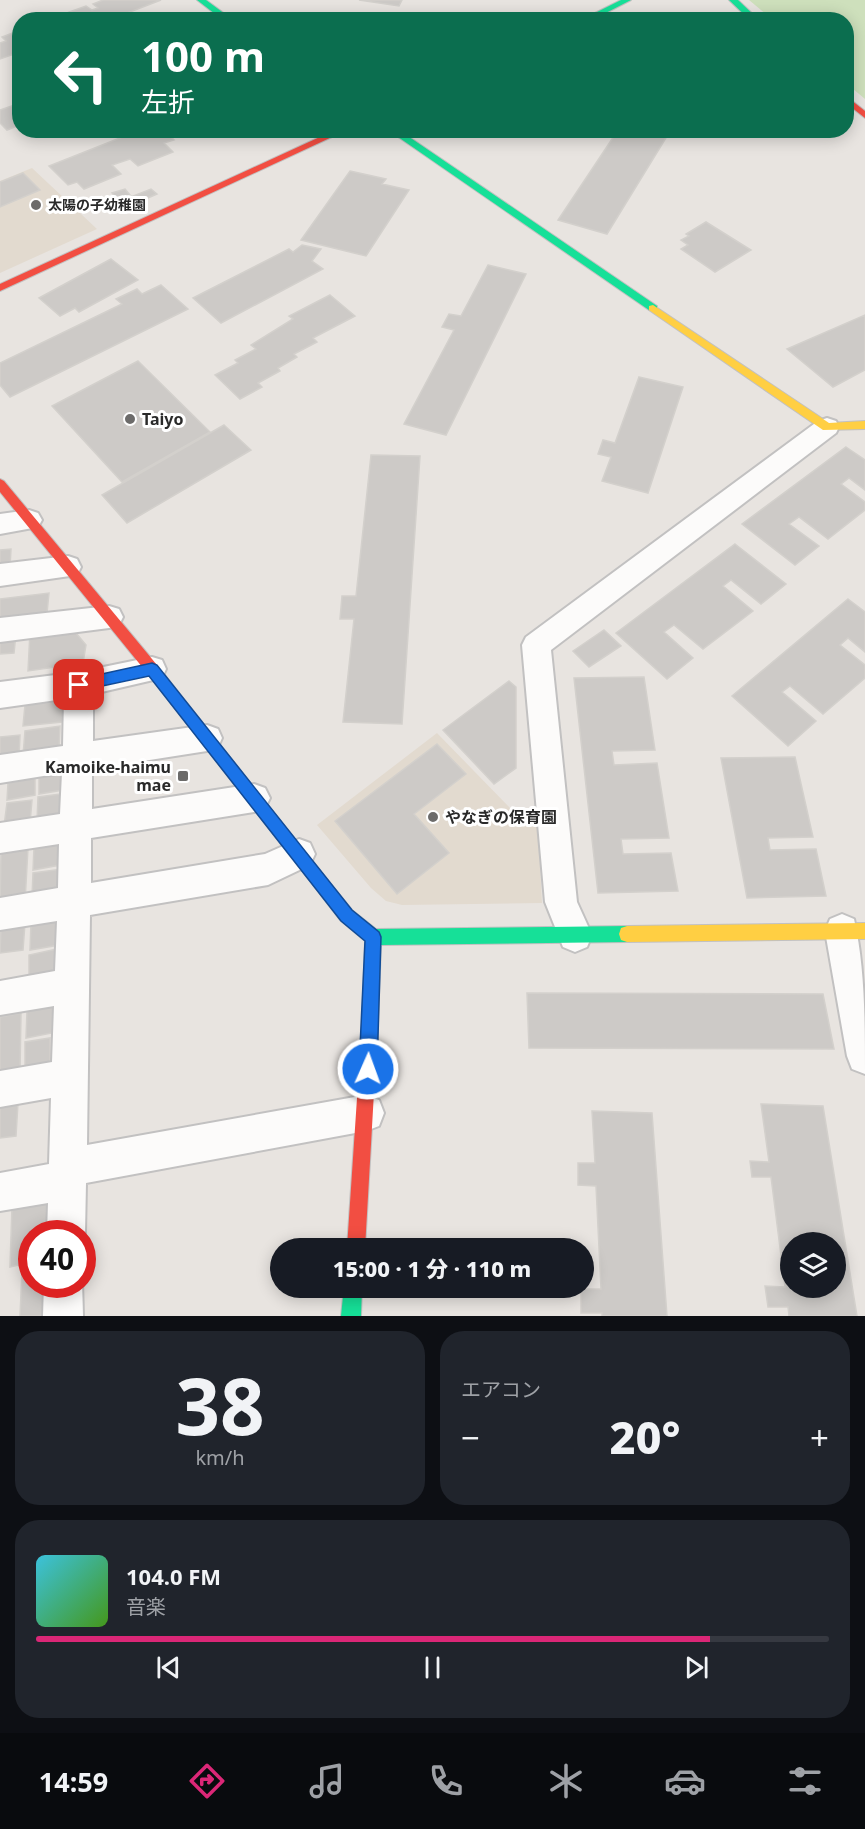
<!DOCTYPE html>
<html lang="ja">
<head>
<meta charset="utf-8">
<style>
  body { margin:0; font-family:"Noto Sans","Noto Sans JP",sans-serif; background:#20242c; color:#f1f3f6; height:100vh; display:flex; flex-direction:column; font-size:22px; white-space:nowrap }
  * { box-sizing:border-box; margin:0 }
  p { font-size:20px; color:#9ea1a6 }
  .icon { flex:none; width:33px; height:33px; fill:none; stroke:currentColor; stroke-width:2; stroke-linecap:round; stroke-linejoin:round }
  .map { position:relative; height:1316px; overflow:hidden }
  .drawer { display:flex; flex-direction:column; gap:15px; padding:15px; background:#0d0f14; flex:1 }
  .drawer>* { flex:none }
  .top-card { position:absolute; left:12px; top:12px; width:842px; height:126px; border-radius:24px; box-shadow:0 3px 15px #0003; background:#0b6e4f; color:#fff; overflow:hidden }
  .fabs { position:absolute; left:780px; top:1232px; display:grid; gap:12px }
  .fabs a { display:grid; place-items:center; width:66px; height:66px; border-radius:50%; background:#171b24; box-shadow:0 3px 15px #0003; font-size:30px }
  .speed { position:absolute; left:18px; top:1220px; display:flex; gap:12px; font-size:30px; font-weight:700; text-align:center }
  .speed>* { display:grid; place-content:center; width:78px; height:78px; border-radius:50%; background:#171b24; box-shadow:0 3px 15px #0003; line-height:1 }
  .speed .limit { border:9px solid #d22; background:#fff; color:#111 }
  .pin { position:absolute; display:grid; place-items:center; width:51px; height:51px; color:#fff; margin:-26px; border-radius:12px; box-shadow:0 3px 9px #0006 }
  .me { position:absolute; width:66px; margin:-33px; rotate:2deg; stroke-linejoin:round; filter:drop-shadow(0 0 4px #0008) }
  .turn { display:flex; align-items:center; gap:21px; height:126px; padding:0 30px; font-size:27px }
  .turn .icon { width:78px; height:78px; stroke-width:2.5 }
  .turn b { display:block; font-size:42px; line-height:51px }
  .big { font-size:45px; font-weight:800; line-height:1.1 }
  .drawer .tile { flex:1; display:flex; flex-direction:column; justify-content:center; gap:9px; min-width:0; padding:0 21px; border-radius:24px; background:#20242c }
  .drawer .dial { align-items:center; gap:0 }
  .dial b { font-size:78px; line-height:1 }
  .song { display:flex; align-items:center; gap:18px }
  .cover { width:72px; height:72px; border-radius:9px; background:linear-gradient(135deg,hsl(190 70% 55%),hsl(100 70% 35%)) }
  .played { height:6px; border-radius:3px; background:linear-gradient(90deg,#db2777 85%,#363941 85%) }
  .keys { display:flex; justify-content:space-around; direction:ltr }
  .heat { display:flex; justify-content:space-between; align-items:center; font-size:33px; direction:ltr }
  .drawer .tiles { flex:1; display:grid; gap:15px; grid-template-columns:1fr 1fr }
  .tile:last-child { grid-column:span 2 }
  .trip { position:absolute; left:270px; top:1238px; width:324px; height:60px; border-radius:30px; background:#171b24; box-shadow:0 3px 15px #0003; font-weight:800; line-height:60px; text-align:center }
  .tabs { display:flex; height:96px; justify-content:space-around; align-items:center; background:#090b0e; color:#9ea1a6 }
  .tabs .icon { width:42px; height:42px }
  .tabs .active { color:#db2777 }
  .tabs b { font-size:27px; color:#f1f3f6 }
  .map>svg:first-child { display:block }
  .education { fill:#e2dacf }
  .green { fill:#cee0bc }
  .building { fill:#cdcac7; stroke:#d3d0cc; stroke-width:1.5; fill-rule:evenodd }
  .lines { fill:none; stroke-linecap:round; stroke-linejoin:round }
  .street-casing { stroke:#c2c1c1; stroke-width:4 }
  .fast-casing { stroke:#c2c1c1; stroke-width:2 }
  .slow-casing { stroke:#c2c1c1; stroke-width:2 }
  .jam-casing { stroke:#c2c1c1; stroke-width:2 }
  .street { fill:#fcfbfa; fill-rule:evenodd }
  .fast { fill:#16e098; fill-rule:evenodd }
  .slow { fill:#ffcf43; fill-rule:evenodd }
  .jam { fill:#f24e42; fill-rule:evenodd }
  .route { fill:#1a73e8; stroke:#114b97; stroke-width:1.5 }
  .poi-dot { fill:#6c6b6a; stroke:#fff; stroke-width:2 }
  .labels { text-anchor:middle; stroke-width:6; stroke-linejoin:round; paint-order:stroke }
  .far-poi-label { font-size:14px; font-weight:bold; fill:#2a2a2a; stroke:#fff; text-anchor:start }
  .poi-label { font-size:16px; font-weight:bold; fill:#2a2a2a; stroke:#fff; text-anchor:start }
</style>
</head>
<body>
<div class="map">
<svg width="865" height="1316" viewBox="0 0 865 1316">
  <rect width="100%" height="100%" fill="#e8e4e0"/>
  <path class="education" d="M32,168l65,61 -97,44v-92z
    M437,733l74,76h26l5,94 -140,2 -16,-4 -15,-13 -54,-63z"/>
  <path class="green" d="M749,0h116v99l-19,-16v-63l-74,-1z"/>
  <path class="building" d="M103,0h58l-52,20h-31l-9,-8 17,-6 6,4 6,-2 -5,-4z
    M359,0h43l-3,6z
    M358,13l42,4 -1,3h-44z
    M20,30v22l-20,7v-16l6,-2 -4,-4z
    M20,103v25l-3,-2 -10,4 -7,-7v-13z
    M140,130h24l10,10 -10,3 9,9 -35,14 -8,-7 -18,6 9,9 -37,15 -7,-7 -9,3 -19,-19z
    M618,130h41l10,3 -62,101 -49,-14z
    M350,171l36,8 -4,5 27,6 -43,66 -65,-16z
    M23,173l17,17 -40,17v-25z
    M125,189l6,7 -13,4 -6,-7z
    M151,189l6,5 -23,10 -6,-6z
    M706,222l45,28 -36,22 -34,-23 7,-4 -7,-5 8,-4 -3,-2z
    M302,245l19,4 -9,12 11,8 -102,54 -28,-25 96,-49 4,3z
    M111,259l27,21 -59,32 -4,-4 -15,8 -21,-18z
    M488,265l38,9 -80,161 -42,-11 50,-94 -12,-3 7,-13 12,2z
    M161,285l27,24 -178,88 -10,-12v-22l122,-59 -6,-5 21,-10 5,5z
    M330,295l25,21 -42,22 4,4 -23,12 3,3 -19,11 2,3 -22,12 4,4 -22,12 -25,-24 23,-12 -3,-3 21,-11 -5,-4 42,-26 -4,-3z
    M865,315v55l-32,17 -46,-38z
    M138,361l72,71 -88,50 -70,-76z
    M639,377l44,10 -35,106 -46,-12 9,-24 -13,-3 5,-14 12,3z
    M224,425l27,25 -124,73 -25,-28z
    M846,447l19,13v30l-16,-12 -8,6 24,18v8l-37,29 -29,-22 -10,7 30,22 -24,19 -53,-41z
    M371,455l49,1 -18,268 -59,-2 11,-103h-14l2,-23h14z
    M735,544l51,40 -25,20 -30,-24 -8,6 30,25 -50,38 -29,-24 -10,7 29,26 -26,21 -51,-46z
    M11,549l-1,18 -10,2v-19z
    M49,593l-2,20 -47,6v-20z
    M848,599l17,13v40l-17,-14 -8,7 25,20v13l-42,36 -33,-28 -8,6 34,29 -28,25 -56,-50z
    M71,627l15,18 -3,18 -55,8 2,-39z
    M604,630l17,16 -32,21 -16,-16z
    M16,634l-2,19 -14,1v-18z
    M644,677l11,73 -43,1 2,14 43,-2 12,75 -48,1 2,15 48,-1 7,38 -80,2 -24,-215z
    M509,681l7,6v81l-22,16 -51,-54z
    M64,701l-2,21 -39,4 2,-21z
    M60,726l-1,25 -36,5 2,-25z
    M20,735l-1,22 -19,2v-22z
    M437,744l29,30 -52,40 35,39 -52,41 -62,-73z
    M795,757l18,80 -45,1 2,12 46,-1 10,47 -79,2 -26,-140z
    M64,774l-1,16 -24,4v-17z
    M35,778v17l-28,5 1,-17z
    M60,794l-1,23 -22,4 1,-24z
    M32,800l-2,23 -26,3 3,-23z
    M61,843l-1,22 -27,5 1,-23z
    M28,848l-3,54 -25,4 1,-53z
    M62,869l-1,24 -29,4 1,-24z
    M59,918v27l-29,5 1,-27z
    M25,923l-2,27 -23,3 1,-26z
    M57,949v26l-28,7v-27z
    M527,993l296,1 11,55 -305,-1z
    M53,1006l-1,27 -26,5 1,-27z
    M21,1013l-1,59 -20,4v-59z
    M50,1038v29l-25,5v-30z
    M18,1103l-2,33 -16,2v-32z
    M761,1104l62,2 34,210h-68l-1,-9h-20l-3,-21 20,1 -14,-110h-19l-2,-16 19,1zM790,1242h46v45h-46z
    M592,1111l60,2 15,203h-65v-3h-21v-24h20l-5,-103 -18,-1v-22h17z
    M48,1198l-1,35h-15v29l-22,5 2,-61z
    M32,1269v15h14l-1,32h-25l2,-45z"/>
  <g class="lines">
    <defs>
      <path id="street" d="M827,418l9,3 3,6 -3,6 -285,217 26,252 15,33 -5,12 -12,5 -12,-5 -18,-45 -23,-257 4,-8 292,-216z
        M29,510l9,3 4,7 -4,7 -38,7v-20z
        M68,556l9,3 4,8 -4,8 -77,11v-22z
        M109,606l10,3 4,8 -4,8 -10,3 -109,14v-24z
        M152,657l10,3 4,9 -4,9 -69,16v47l114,-16 11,4 4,9 -4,9 -11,4 -115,18v40l162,-25 11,4 5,10 -5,10 -11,4 -163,26v45l174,-29 34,-15 11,4 5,11 -5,11 -42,20 -178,30 -3,230 279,-50 13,5 5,13 -5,13 -13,5 -280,52 -1,50 -3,7v-7h-35l1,-30 -48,8v-38l49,-9 2,-66 -51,9v-36l52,-9 2,-56 -54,9v-34l55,-10 2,-50 -57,9v-32l58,-10 1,-44 -59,9v-30l60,-9 2,-41 -62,10v-28l63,-9 1,-47 -64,9v-26l79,-10z
        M842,914l12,5c11,47 11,105 11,155l-13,-5 -5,-13 -22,-125 5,-12z
        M82,1281l1,35h-40l1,-32h38z"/>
      <path id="fast" d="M197,0h9l27,20h-10z
        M621,0h10l-39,20h-11z
        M729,0h9l21,20h-9z
        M388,130h11l258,176v4h-8z
        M315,869l5,2 32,39 24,19 251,-3 6,2 2,6 -2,6 -6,2 -246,3 -3,78 -2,6 -6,2 -6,-2 -2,-6 3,-82 -25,-21 -30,-39 -3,-5 3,-5z
        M344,1287h18l-1,29h-20z"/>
      <path id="slow" d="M653,305l176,118 36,-2v8l-42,1 -174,-120v-4z
        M865,923v16l-238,3 -6,-2 -2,-6 2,-6 6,-2z"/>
      <path id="jam" d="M846,96l19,15v7l-19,-15z
        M335,130h12l-347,161v-7z
        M0,479l4,2 153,184 163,206 3,5 -3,5 -5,2 -5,-2 -163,-208 -147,-181z
        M370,1015l6,2 2,6 -13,225h-18l15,-225 2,-6z"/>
    </defs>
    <use href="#street" class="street-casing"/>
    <use href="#fast" class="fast-casing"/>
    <use href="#slow" class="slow-casing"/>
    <use href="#jam" class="jam-casing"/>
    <use href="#street" class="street"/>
    <use href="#fast" class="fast"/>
    <use href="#slow" class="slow"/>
    <use href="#jam" class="jam"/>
  </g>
  <path class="route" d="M152,663l5,2 195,245 27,22 2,5 -4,132 -3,6 -6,3 -6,-3 -3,-6 6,-128 -24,-20 -192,-245 -70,15 -5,-2 -2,-4 2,-4 5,-2z"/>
  <g class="poi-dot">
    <circle cx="36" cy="205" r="6"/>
    <circle cx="130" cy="419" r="6"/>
    <rect x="177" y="770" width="12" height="12" rx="3"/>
    <circle cx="433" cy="817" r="6"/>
  </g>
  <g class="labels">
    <g class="far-poi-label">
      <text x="48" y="210">太陽の子幼稚園</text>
    </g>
    <g class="poi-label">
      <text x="142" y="425">Taiyo</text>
      <text x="171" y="773" text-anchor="end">Kamoike-haimu<tspan x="171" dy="18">mae</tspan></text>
      <text x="445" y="823">やなぎの保育園</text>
    </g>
  </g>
</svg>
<div class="fabs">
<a><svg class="icon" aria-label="layers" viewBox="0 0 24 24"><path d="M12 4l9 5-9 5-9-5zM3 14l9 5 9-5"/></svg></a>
</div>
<div class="speed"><div class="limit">40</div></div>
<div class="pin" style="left:79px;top:685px;background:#d93025"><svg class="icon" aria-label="arrive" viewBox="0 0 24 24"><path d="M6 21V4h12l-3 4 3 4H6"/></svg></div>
<svg class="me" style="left:368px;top:1069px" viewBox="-20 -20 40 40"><circle r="17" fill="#1a73e8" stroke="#fff" stroke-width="3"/><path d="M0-11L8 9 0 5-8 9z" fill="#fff"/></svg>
<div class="trip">15:00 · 1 分 · 110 m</div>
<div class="top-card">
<div class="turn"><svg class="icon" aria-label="left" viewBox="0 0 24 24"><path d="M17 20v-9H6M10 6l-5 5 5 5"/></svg><div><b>100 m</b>左折</div></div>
</div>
</div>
<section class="drawer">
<div class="tiles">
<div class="tile dial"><b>38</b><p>km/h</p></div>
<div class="tile"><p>エアコン</p>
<div class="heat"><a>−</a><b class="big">20°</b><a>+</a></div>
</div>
<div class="tile">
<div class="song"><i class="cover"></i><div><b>104.0 FM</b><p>音楽</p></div></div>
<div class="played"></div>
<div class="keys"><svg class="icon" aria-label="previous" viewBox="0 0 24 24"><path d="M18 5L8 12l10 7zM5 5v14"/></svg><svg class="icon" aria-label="pause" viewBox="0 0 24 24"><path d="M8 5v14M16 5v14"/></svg><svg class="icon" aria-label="next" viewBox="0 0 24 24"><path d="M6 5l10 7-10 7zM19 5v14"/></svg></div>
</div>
</div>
</section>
<nav class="tabs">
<b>14:59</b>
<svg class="icon active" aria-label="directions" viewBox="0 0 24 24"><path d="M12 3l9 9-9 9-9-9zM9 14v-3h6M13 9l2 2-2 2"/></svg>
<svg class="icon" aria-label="music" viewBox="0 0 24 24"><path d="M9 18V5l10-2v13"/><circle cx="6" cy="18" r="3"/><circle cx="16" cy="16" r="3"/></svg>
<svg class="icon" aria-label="phone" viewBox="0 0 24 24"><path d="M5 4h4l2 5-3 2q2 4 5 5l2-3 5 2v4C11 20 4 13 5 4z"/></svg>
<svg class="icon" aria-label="climate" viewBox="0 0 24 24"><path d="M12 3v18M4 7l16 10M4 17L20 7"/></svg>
<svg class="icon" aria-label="car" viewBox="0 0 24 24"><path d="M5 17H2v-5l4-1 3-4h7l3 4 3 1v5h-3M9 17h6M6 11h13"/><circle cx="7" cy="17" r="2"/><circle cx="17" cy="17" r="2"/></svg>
<svg class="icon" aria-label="filters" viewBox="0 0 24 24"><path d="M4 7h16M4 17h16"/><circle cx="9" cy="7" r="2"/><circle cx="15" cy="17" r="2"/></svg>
</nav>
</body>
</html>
